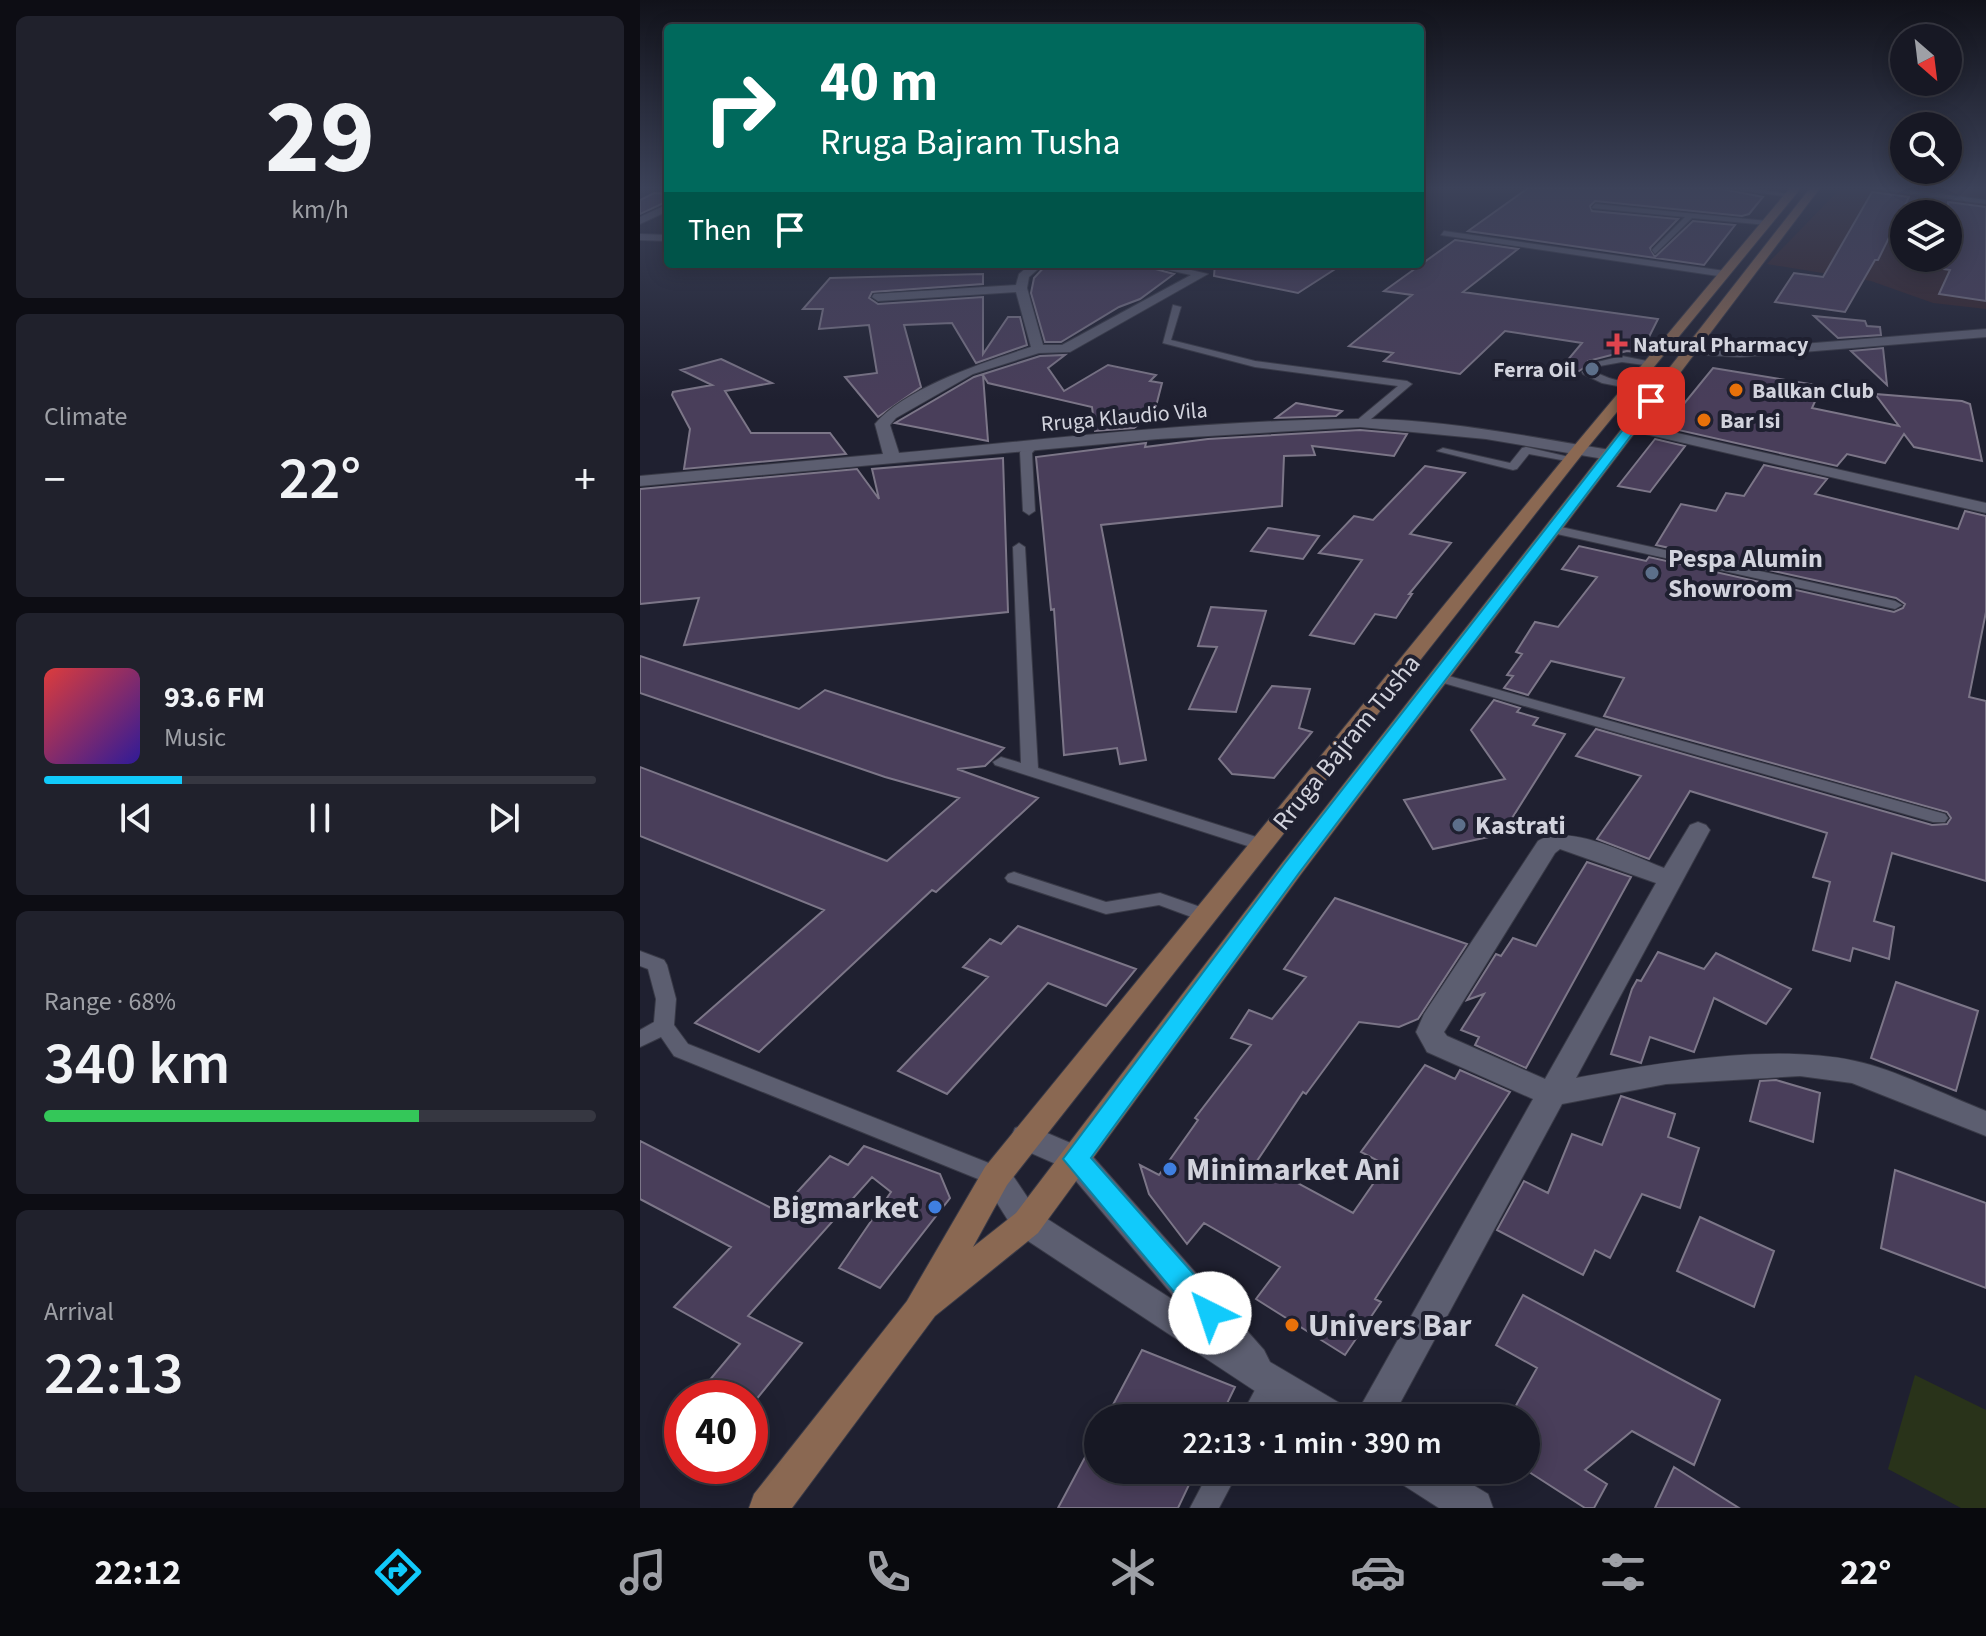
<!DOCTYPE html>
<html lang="en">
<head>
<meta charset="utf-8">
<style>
  body { margin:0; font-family:"Source Sans 3",sans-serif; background:#20212c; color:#f1f3f6; height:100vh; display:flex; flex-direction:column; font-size:30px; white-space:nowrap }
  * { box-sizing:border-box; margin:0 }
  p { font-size:26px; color:#9ea0a6 }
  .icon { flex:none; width:44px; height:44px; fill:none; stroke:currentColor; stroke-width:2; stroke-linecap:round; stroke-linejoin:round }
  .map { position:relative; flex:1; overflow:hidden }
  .sheet { display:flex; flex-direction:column; gap:16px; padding:16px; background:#0d0d14; width:640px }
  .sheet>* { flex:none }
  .banner { position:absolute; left:24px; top:24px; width:760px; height:244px; border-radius:8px; box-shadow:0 4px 20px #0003,0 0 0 2px #363741; background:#00695c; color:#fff; overflow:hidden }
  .needle { width:52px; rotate:152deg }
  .buttons { position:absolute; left:1250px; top:24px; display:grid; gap:16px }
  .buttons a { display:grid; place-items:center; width:72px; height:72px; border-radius:50%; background:#171824; box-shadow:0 4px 20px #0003,0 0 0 2px #363741; font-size:40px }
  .speed { position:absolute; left:24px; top:1380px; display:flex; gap:16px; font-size:40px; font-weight:700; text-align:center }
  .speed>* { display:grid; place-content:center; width:104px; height:104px; border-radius:50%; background:#171824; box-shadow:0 4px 20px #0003,0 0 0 2px #363741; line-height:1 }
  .speed .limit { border:12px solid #d22; background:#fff; color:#111 }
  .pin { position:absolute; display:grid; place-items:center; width:68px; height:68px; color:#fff; margin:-34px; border-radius:16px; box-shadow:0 4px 12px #0006 }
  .me { position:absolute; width:88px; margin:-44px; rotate:319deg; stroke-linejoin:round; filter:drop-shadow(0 0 6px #0008) }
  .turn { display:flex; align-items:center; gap:28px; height:168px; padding:0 24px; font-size:36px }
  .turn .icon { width:104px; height:104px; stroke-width:2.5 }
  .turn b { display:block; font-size:56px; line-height:68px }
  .then { display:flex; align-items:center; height:76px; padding:0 24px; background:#0003; gap:16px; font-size:30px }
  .big { font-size:60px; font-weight:600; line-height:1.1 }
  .sheet .tile { flex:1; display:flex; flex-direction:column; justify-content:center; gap:12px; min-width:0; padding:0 28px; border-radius:12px; background:#20212c }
  .sheet .dial { align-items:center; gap:0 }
  .dial b { font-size:104px; line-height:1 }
  .song { display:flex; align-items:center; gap:24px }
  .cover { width:96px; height:96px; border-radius:12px; background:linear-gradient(135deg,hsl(0 70% 55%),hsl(250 70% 35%)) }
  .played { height:8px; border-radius:4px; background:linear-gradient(90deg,#11cafb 25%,#363741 25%) }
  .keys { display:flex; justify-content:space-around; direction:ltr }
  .heat { display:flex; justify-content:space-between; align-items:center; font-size:44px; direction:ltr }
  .charge { height:12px; border-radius:6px; background:linear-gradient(90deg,#34c759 68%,#363741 0) }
  .trip { position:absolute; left:444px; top:1404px; width:456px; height:80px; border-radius:40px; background:#171824; box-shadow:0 4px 20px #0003,0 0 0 2px #363741; font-weight:600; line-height:80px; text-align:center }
  .tabs { display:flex; height:128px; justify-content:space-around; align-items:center; background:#090a0e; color:#9ea0a6 }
  .tabs .icon { width:56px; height:56px }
  .tabs .selected { color:#11cafb }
  .tabs b { font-size:36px; color:#f1f3f6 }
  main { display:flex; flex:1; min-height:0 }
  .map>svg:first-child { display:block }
  .industrial { fill:#35232a; fill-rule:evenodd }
  .green { fill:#29331a }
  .building { fill:#493e5a; stroke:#7c7688; stroke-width:2 }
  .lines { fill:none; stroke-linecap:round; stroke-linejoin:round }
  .service-casing { stroke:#393a47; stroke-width:2 }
  .minor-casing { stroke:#393a47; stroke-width:2 }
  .tertiary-casing { stroke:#393a47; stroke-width:2 }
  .secondary-casing { stroke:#393a47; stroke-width:2 }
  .service { fill:#5c5e70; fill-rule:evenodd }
  .minor { fill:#5c5e70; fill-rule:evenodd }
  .tertiary { fill:#5c5e70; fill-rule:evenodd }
  .secondary { fill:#8a6852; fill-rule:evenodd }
  .route { fill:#11cafb; stroke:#0b83a3; stroke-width:2 }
  .health-dot { fill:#e0444e; stroke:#1f2030; stroke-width:3 }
  .service-dot { fill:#5c6f8a; stroke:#1f2030; stroke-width:3 }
  .food-dot { fill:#e8710a; stroke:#1f2030; stroke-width:3 }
  .shop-dot { fill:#3f7fe0; stroke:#1f2030; stroke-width:3 }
  .labels { text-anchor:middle; stroke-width:8; stroke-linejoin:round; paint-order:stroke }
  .far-poi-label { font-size:22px; font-weight:bold; fill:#d2d3dd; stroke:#1f2030; text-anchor:start }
  .far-street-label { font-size:22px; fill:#d2d3dd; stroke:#1f2030 }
  .poi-label { font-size:26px; font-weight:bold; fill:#d2d3dd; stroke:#1f2030; text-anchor:start }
  .street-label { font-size:26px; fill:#d2d3dd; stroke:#1f2030 }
  .near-poi-label { font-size:32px; font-weight:bold; fill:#d2d3dd; stroke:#1f2030; text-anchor:start }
</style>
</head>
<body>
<main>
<section class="sheet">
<div class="tile dial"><b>29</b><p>km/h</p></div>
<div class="tile"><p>Climate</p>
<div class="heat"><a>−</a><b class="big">22°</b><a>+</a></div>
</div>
<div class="tile">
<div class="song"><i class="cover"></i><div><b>93.6 FM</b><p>Music</p></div></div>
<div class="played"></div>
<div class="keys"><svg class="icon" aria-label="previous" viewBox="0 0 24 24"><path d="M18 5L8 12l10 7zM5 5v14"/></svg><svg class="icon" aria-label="pause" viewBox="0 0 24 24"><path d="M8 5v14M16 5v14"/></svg><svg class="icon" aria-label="next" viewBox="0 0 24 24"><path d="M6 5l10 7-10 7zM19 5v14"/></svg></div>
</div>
<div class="tile"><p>Range · 68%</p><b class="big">340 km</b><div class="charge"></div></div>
<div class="tile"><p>Arrival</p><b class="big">22:13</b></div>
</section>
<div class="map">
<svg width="1346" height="1508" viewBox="0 0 1346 1508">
  <rect width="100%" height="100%" fill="#1f2030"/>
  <path class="industrial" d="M1200,189h146v120l-53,-6 -62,-22 -104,-17zM1264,214h44v44h-44z"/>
  <path class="green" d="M1275,1375l71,35v98h-25l-73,-39z"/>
  <path class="building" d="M888,188h189l46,9 -14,17 -7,2 -147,-15 -5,5 2,5 86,8 -28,29 5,9 38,-36 42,4 -31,40 -236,-34z
    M1232,192l37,5 -31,63h-3l-30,52 -70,-10 19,-29 29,4z
    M14,193l14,1v7l-28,13v-14z
    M1308,202l38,5v94l-47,-7 11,-24 -14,-2 4,-10h8z
    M815,240l63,9 -55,43 195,27 -9,18 -15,15 -7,-1 -39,10 -1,5 -8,5 -18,-3 21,-25 -77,-12 -45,43 -76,-13 9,-8 -44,-7 63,-51 -28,-4z
    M407,264h90l37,10 -34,25 -21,8 -58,35h-16l-14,-49 3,-15z
    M575,264h128l-45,29 -84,-17z
    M343,274v10l-111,8 -3,6 9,6 105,-7v57l25,-37h12l7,28 -51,18 -24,-40 -48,2 17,62 -43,30 -33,-40 32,-4 -8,-48 -50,4 4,-20h-20l27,-31z
    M1174,316l51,5 2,5 13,1 1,8 -43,3z
    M1243,348l4,37 -36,-34z
    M425,355l-17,13 16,23 44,-26 48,10 -6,6 12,2 -8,31 -20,14 -39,3 -3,-24 -104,-24 -5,-8 5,66 -93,-18 79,-46 66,-21z
    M81,359l51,24 -47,8 26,42h79l16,21 -162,15 6,-40 -18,-34 1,-3 39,-7 -31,-15z
    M1073,368l109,18 -10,22 87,18 -24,-32 87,7 8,3 12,57 -68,-14 -10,-13 -19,29 -38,-9 -10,12 -172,-39z
    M656,403l46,8 -6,5 -60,2z
    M720,430l47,4 -13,22 -82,-10 3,9 -31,1 -2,50 -181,19 45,235 -26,4 -3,-16 -53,7 -10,-146 -3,1 -15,-153 110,-14 -1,4 63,-8z
    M1015,439l30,7 -35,46 -32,-6z
    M363,458l5,154 -324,33 15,-47 -59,6v-115l217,-20 22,30 -7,-30z
    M1124,465l63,14 -12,15 143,35 7,-18 21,5v96l-17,85 17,4v180l-94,-28 -18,68 20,6 -5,32 -36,-11 -3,13 -37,-11 17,-68 -17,-5 14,-44 -137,-42 -41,68 -52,-20 44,-63 -65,-20 20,-27 336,96 15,-1 4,-6 -4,-6 -343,-96 20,-38 -73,-17 -23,34 -24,-7 9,-12 -6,-1 15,-21 -6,-2 19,-30 23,5 39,-50 -35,-8 17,-23 67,15 3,-4 245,55 9,-4 2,-4 -9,-6 -240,-53 25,-41 35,7 10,-18 18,3z
    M785,466l40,7 -55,61 41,9 -42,51h3l-16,24 -21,-4 -21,30 -44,-9 52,-75 -43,-7 35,-37 19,4z
    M628,528l51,8 -16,23 -52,-8z
    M571,607l55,4 -30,101 -47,-3 28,-62 -19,-1z
    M0,656l159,53 26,-19 179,58 -19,18 -28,3 81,29 -102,94 -4,-2 -173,162 -64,-29 129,-113 -184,-74v-69l247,94 72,-63 -74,-21 -245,-84z
    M632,686l38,3 -11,39 13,4 -38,46 -42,-4 -13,-15z
    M854,700l26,8 -3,4 21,6 -5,7 32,9 -63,100 -69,15 -29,-49 101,-21 -34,-49z
    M947,862l44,15 -105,191 -51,-23 4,-8 -18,-7 23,-36 -17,6 29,-46 5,2 12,-18 23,8z
    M695,898l132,46 -49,75 -19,8 -40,-5 -53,72 -3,-2 -46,69 96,52 33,-48 -25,-13 64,-87 30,14 5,-9 50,22 -135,207 6,3 -36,53 -89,-56 24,-32 -76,-44 -17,21 -38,-50 -9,-29 19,10 39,-55 -3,-2 56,-73 -20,-7 18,-28 23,9 34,-42 -22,-8z
    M378,926l118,43 -30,37 -58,-23 -101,111 -49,-23 90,-94 -25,-10 27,-28 11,5z
    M1018,952l46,17 12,-16 75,36 -25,35 -52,-26 -20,54 -44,-15 -9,26 -30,-9 21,-65 5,-9 4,1z
    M1256,982l82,29 -22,80 -85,-33z
    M1136,1080l44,13 -7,49 -63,-21 10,-40z
    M981,1096l54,18 -7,23 31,11 -19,60 -38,-14 -32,64 -15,-8 -12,25 -86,-45 27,-49 24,12 24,-59 30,11z
    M0,1141l139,71 51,-56 18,9 16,-19 76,28 10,24 -70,90 -41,-20 52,-76 -19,-15 -124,139 54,27 -51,63 -1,-8h-13l-29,-16 32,-38 -66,-37 57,-60 -91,-48z
    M1255,1170l91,33v85l-105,-40z
    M1060,1217l74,34 -20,56 -77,-36z
    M883,1295l197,105 -26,65 -62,-34 -47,39 22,14 -13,24h-9l-59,-38v-52h-17l28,-50 -41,-23z
    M502,1350l93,37 -15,31h-114z
    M458,1433v37h98l-18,38h-120z
    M1034,1467l65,41h-84z"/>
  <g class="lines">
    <defs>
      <path id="service" d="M1080,188h29l46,7 -4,2z
        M1228,188h25l93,12v4z
        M955,204l172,17 4,2 -4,2 -75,-7 -37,36 -3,-4 33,-33 -93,-9z
        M804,231l281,40 4,3 -4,3 -284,-42z
        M533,305l8,2 -10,33 84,21 152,20 5,3 -48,41h-8v-4l42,-35 -143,-19 -92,-24z
        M982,356l35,7 -5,3 -30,-4 -28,5 -5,-3z
        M947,369l22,9 29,8 -5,3 -31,-6 -19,-9 -1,-2z
        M393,442l6,3 -7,8 3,58 -6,4 -6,-4 -3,-59z
        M886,447l52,12 -6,3 -43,-8 -12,15 -4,1 -76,-19 6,-3 67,15 12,-15z
        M912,525l343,76 7,4 -7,4 -347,-77 -2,-3z
        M379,543l6,4 13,221 231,73 3,4 -3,4h-12l-262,-84 -2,-3 8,-5 20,6 -8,-216z
        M798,673l507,141 3,4 -3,4h-12l-500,-142 -2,-3z
        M374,872l92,30 54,-9 52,18 2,5 -2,5 -7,1 -46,-17 -53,9 -98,-32 -3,-4 3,-4z
        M0,951l24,9 3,5 9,34 -2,26 14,19 316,125 3,7 -3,7 -8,3 -8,-3 -314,-127 -13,-19 -21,10v-17l14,-8 2,-23 -8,-30 -8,-3z
        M632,1371l9,4 4,9 -18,34h-27l23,-43z
        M570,1470h29l-20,38h-29z"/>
      <path id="minor" d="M28,204v7l-28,13v-7z
        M0,234l28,1v6l-28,-1z
        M391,264h13l-15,13 -2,11 16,57h19l129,-70 -51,-11h25l43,10 -138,78 -31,1 -66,21 -77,44 -6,7 9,28c152,-14 306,-33 459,-34 80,-1 172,18 252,31l8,5 -8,5 -124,-21 -126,-12 -202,12 -518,47v-10l243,-22 -8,-30c29,-36 112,-63 156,-77l-15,-55 -138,9 -6,-4 2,-3 142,-9 3,-11z
        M993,423l353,80v10l-358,-83 -2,-3z
        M1058,822l8,3 4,5 -134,248c82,-15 197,-35 279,-17 39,8 92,35 131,50v25l-134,-53 -52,-7 -134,8 -104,20 -170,314h-38l179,-319 -106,-47 -11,-20 8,-18 114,-173c31,-19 93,15 126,27l26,-43zM920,849l96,34 -111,196 -98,-43 -3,-4 111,-179z"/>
      <path id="tertiary" d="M1346,329v8l-246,20 -51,-3 -7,-4 7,-4 51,3z
        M386,1124l61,26 177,200 6,12 73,43 5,13h-52l-280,-185 -36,-57 5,-9 11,-4 11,4 31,46 143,92 -116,-137 -50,-22 -4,-9 4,-9z
        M754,1470h54l40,24 5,14h-54l-39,-25z"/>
      <path id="secondary" d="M1150,188h11l-217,264 -577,733 -34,62 43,-34 267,-351 527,-674h10l-519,686 -263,359 -103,83 -143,192h-43l5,-14 153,-193 78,-134 589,-721z"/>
    </defs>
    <use href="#service" class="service-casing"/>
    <use href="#minor" class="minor-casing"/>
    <use href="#tertiary" class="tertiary-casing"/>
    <use href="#secondary" class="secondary-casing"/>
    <use href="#service" class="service"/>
    <use href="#minor" class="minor"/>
    <use href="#tertiary" class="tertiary"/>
    <use href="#secondary" class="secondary"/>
  </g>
  <linearGradient id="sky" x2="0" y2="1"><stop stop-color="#11121a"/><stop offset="0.47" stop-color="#3c4259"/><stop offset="1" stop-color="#3c4259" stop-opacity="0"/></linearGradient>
  <rect width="1346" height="400" fill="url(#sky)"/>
  <path class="route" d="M1011,398l4,1v5l-356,469 -208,285 129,146 4,9 -4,10 -10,4 -10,-4 -137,-164 222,-296 362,-464z"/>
  <path class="health-dot" d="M973 332h8v8h8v8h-8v8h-8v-8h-8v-8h8z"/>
  <g class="service-dot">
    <circle cx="952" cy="369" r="8"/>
    <circle cx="1012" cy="573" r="8"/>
    <circle cx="819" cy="825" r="8"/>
  </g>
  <g class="food-dot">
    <circle cx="1096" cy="390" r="8"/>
    <circle cx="1064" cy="420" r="8"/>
    <circle cx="652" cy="1325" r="8"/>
  </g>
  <g class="shop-dot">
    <circle cx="530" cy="1169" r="8"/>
    <circle cx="295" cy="1207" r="8"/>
  </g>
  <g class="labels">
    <g class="far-poi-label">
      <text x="993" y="352">Natural Pharmacy</text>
      <text x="936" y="377" text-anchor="end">Ferra Oil</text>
      <text x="1112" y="398">Ballkan Club</text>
      <text x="1080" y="428">Bar Isi</text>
    </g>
    <g class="far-street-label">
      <text transform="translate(484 416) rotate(-5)" y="8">Rruga Klaudio Vila</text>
    </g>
    <g class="poi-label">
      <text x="1028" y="567">Pespa Alumin<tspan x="1028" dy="30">Showroom</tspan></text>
      <text x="835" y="834">Kastrati</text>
    </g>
    <g class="street-label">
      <text transform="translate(706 742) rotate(-51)" y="9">Rruga Bajram Tusha</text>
    </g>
    <g class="near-poi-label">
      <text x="546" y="1180">Minimarket Ani</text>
      <text x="279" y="1218" text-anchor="end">Bigmarket</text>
      <text x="668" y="1336">Univers Bar</text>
    </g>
  </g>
</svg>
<div class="buttons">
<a><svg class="needle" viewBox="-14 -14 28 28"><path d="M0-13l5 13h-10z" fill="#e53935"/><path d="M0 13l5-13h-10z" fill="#9ea0a6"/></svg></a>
<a><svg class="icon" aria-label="search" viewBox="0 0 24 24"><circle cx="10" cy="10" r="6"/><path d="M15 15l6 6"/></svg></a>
<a><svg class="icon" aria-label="layers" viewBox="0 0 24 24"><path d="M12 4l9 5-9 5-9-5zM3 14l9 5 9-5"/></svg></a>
</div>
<div class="speed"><div class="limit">40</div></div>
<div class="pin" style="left:1011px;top:401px;background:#d93025"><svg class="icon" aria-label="arrive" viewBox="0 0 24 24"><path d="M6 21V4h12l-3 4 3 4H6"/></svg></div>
<svg class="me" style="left:570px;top:1313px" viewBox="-20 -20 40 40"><circle r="19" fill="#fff"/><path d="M0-13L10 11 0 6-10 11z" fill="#11cafb"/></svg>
<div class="trip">22:13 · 1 min · 390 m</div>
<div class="banner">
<div class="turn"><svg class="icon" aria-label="right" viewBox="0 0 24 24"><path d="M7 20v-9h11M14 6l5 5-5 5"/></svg><div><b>40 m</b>Rruga Bajram Tusha</div></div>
<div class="then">Then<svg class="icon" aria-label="arrive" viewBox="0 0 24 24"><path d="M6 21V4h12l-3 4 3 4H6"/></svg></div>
</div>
</div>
</main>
<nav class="tabs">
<b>22:12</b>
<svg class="icon selected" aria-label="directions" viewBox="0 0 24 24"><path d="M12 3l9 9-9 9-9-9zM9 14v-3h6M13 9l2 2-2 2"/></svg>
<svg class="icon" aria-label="music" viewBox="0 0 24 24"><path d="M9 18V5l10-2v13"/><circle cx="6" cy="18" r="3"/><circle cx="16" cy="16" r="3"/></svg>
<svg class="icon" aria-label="phone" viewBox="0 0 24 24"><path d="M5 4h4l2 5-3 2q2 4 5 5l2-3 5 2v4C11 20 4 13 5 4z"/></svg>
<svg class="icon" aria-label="climate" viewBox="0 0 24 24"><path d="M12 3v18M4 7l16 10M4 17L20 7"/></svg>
<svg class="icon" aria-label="car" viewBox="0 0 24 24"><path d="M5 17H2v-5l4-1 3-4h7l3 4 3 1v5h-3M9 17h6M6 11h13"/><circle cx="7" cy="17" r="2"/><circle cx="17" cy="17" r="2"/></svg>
<svg class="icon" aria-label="filters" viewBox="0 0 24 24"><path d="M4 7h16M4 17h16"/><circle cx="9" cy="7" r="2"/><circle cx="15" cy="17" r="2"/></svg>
<b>22°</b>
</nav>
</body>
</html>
